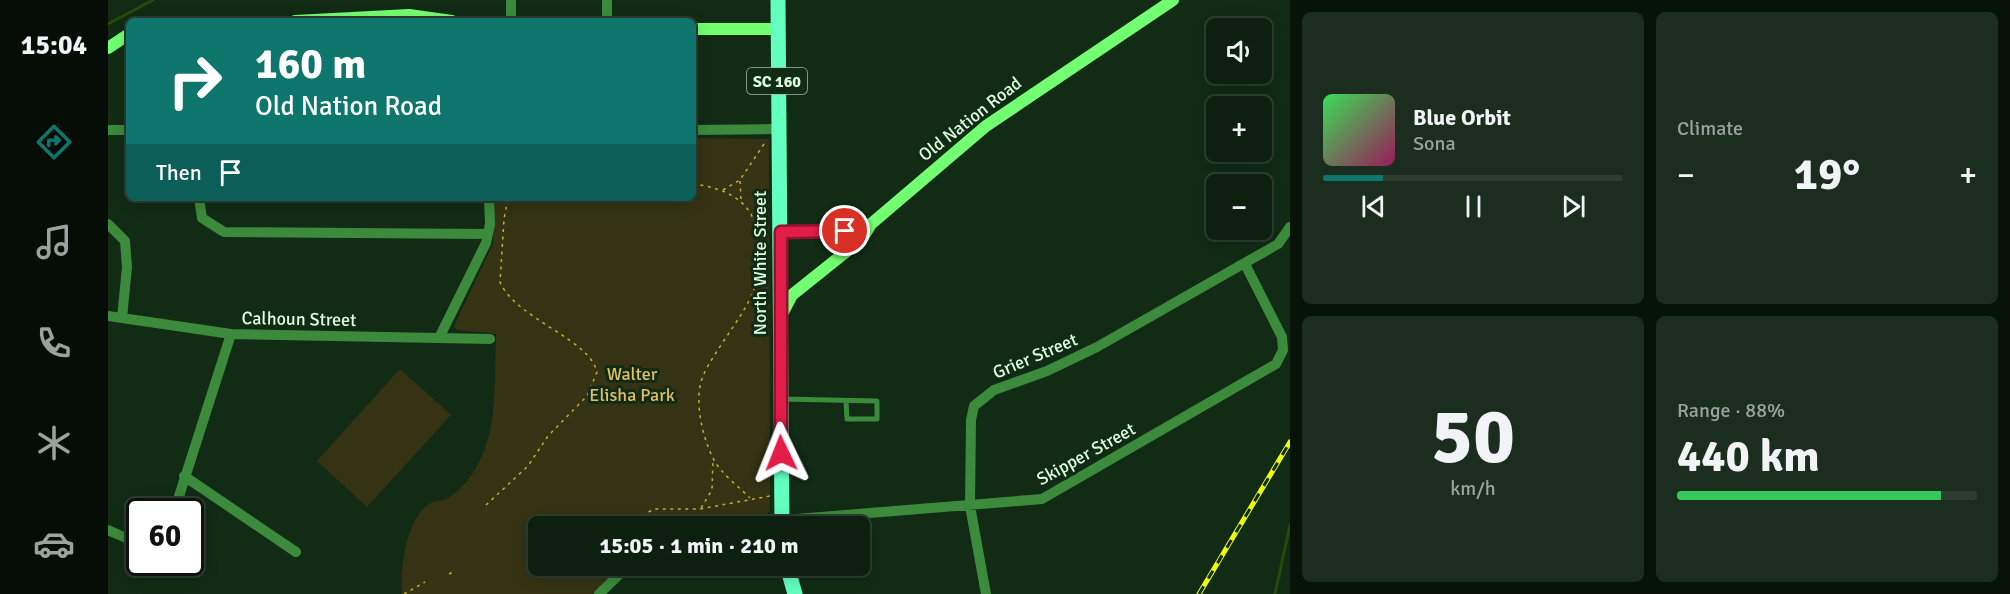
<!DOCTYPE html>
<html lang="en">
<head>
<meta charset="utf-8">
<style>
  body { margin:0; font-family:Signika,sans-serif; background:#1b2d1e; color:#f1f3f6; height:100vh; display:flex; flex-direction:column; font-size:22px; white-space:nowrap }
  * { box-sizing:border-box; margin:0 }
  p { font-size:20px; color:#9aa39f }
  .icon { flex:none; width:33px; height:33px; fill:none; stroke:currentColor; stroke-width:2; stroke-linecap:round; stroke-linejoin:round }
  .map { position:relative; flex:1; overflow:hidden }
  .sheet { display:flex; flex-direction:column; gap:12px; padding:12px; background:#071209; width:720px }
  .sheet>* { flex:none }
  .hud { position:absolute; left:18px; top:18px; width:570px; height:183px; border-radius:9px; box-shadow:0 3px 15px #0003,0 0 0 2px #2d3e30; background:#0f766e; color:#fff; overflow:hidden }
  .tools { position:absolute; left:1098px; top:18px; display:grid; gap:12px }
  .tools a { display:grid; place-items:center; width:66px; height:66px; border-radius:9px; background:#0d2010; box-shadow:0 3px 15px #0003,0 0 0 2px #2d3e30; font-size:30px }
  .speed { position:absolute; left:18px; top:498px; display:flex; gap:12px; font-size:30px; font-weight:700; text-align:center }
  .speed>* { display:grid; place-content:center; width:78px; height:78px; border-radius:50%; background:#0d2010; box-shadow:0 3px 15px #0003,0 0 0 2px #2d3e30; line-height:1 }
  .speed .limit { border:3px solid #111; border-radius:9px; background:#fff; color:#111 }
  .pin { position:absolute; display:grid; place-items:center; width:51px; height:51px; color:#fff; margin:-26px; border:3px solid #fff; border-radius:50%; box-shadow:0 2px 6px #0007 }
  .me { position:absolute; width:66px; margin:-33px; rotate:358deg; stroke-linejoin:round; filter:drop-shadow(0 0 4px #0008) }
  .turn { display:flex; align-items:center; gap:21px; height:126px; padding:0 30px; font-size:27px }
  .turn .icon { width:78px; height:78px; stroke-width:2.5 }
  .turn b { display:block; font-size:42px; line-height:51px }
  .then { display:flex; align-items:center; height:57px; padding:0 30px; background:#0003; gap:12px; font-size:22px }
  .big { font-size:45px; font-weight:800; line-height:1.1 }
  .sheet .tile { flex:1; display:flex; flex-direction:column; justify-content:center; gap:9px; min-width:0; padding:0 21px; border-radius:9px; background:#1b2d1e }
  .sheet .dial { align-items:center; gap:0 }
  .dial b { font-size:78px; line-height:1 }
  .song { display:flex; align-items:center; gap:18px }
  .cover { width:72px; height:72px; border-radius:9px; background:linear-gradient(135deg,hsl(130 70% 55%),hsl(330 70% 35%)) }
  .played { height:6px; border-radius:3px; background:linear-gradient(90deg,#0f766e 20%,#2d3e30 20%) }
  .keys { display:flex; justify-content:space-around; direction:ltr }
  .heat { display:flex; justify-content:space-between; align-items:center; font-size:33px; direction:ltr }
  .charge { height:9px; border-radius:4px; background:linear-gradient(90deg,#34c759 88%,#2d3e30 0) }
  .sheet .tiles { flex:1; display:grid; gap:12px; grid-template-columns:repeat(2,1fr) }
  .trip { position:absolute; left:420px; top:516px; width:342px; height:60px; border-radius:9px; background:#0d2010; box-shadow:0 3px 15px #0003,0 0 0 2px #2d3e30; font-weight:800; line-height:60px; text-align:center }
  main { display:flex; flex:1; min-height:0 }
  .tab-bar { display:flex; flex-direction:column; width:108px; justify-content:space-around; align-items:center; background:#050d06; color:#9aa39f }
  .tab-bar .icon { width:42px; height:42px }
  .tab-bar .active { color:#0f766e }
  .tab-bar b { font-size:27px; color:#f1f3f6 }
  .map>svg:first-child { display:block }
  .green { fill:#353314 }
  .lines { fill:none; stroke-linecap:round; stroke-linejoin:round }
  .stream { stroke:#244b0a; stroke-width:3 }
  .path { stroke:#bfb22f; stroke-width:1.5; stroke-dasharray:3 4.5; stroke-linecap:butt }
  .lane { stroke:#3c8a3c; stroke-width:5 }
  .street { stroke:#3c8a3c; stroke-width:10 }
  .secondary { stroke:#73ff72; stroke-width:12 }
  .primary { stroke:#62ffc0; stroke-width:15 }
  .rail-casing { stroke:#edff07; stroke-width:5 }
  .rail { stroke:#112b15; stroke-width:3; stroke-dasharray:9; stroke-linecap:butt }
  .route-casing { stroke:#92132f; stroke-width:15 }
  .route { stroke:#e11d48; stroke-width:10 }
  .labels { text-anchor:middle; stroke-width:6; stroke-linejoin:round; paint-order:stroke }
  .shield { fill:#112b15; stroke:#9ebfa2; stroke-width:1.5 }
  .shield-label { font-size:16px; font-weight:bold; fill:#dbffde }
  .street-label { font-size:18px; fill:#dbffde; stroke:#112b15 }
  .park-label { font-size:18px; fill:#e2bf64; stroke:#112b15 }
</style>
</head>
<body>
<main>
<nav class="tab-bar">
<b>15:04</b>
<svg class="icon active" aria-label="directions" viewBox="0 0 24 24"><path d="M12 3l9 9-9 9-9-9zM9 14v-3h6M13 9l2 2-2 2"/></svg>
<svg class="icon" aria-label="music" viewBox="0 0 24 24"><path d="M9 18V5l10-2v13"/><circle cx="6" cy="18" r="3"/><circle cx="16" cy="16" r="3"/></svg>
<svg class="icon" aria-label="phone" viewBox="0 0 24 24"><path d="M5 4h4l2 5-3 2q2 4 5 5l2-3 5 2v4C11 20 4 13 5 4z"/></svg>
<svg class="icon" aria-label="climate" viewBox="0 0 24 24"><path d="M12 3v18M4 7l16 10M4 17L20 7"/></svg>
<svg class="icon" aria-label="car" viewBox="0 0 24 24"><path d="M5 17H2v-5l4-1 3-4h7l3 4 3 1v5h-3M9 17h6M6 11h13"/><circle cx="7" cy="17" r="2"/><circle cx="17" cy="17" r="2"/></svg>
</nav>
<div class="map">
<svg width="1182" height="594" viewBox="0 0 1182 594">
  <rect width="100%" height="100%" fill="#112b15"/>
  <path class="green" d="M585,138l76,1 1,372c-28,24 -188,15 -232,15v40h88l-29,28h-195c-2,-25 4,-75 27,-90 6,-4 11,-2 17,-5 6,-2 17,-13 21,-18 33,-41 27,-98 29,-147l-39,-4 -3,-4 39,-82v-46h200z
    M292,369l51,46 -84,92 -50,-46z"/>
  <g class="lines">
    <path class="stream" d="M0,24l45,-24
      M1167,594l15,-69"/>
    <path class="path" d="M632,181l1,19
      M585,184c27,3 57,14 63,44 11,55 -6,73 -35,117 -8,13 -18,26 -21,41 -4,22 3,52 13,72 7,15 25,28 37,40
      M615,190l17,-10 26,-39
      M378,505l42,-39 20,-30 39,-40 10,-24c-7,-33 -81,-53 -97,-90l4,-63 4,-21
      M593,508l11,-18 1,-30
      M523,526l15,-13 9,-4h45l70,-13
      M420,570c22,-10 47,15 68,-4
      M341,574l6,-3
      M296,594l21,-12"/>
    <path class="lane" d="M674,399l95,2v18h-30l-1,-18"/>
    <path class="street" d="M403,0v21
      M499,0v21
      M0,130h21
      M585,130l84,-1
      M91,198l3,20 22,14 264,2
      M0,224l17,17 2,26 -5,51
      M0,316l123,18 259,5
      M331,338l47,-95 4,-19 -1,-26
      M76,476l112,76
      M66,512l57,-178
      M602,526l332,-27 234,-135 7,-14 -1,-13 -37,-73
      M0,530l32,14
      M491,594l29,-28
      M878,594l-16,-88 1,-86 3,-14 20,-16 53,-19 50,-24 181,-103 12,-17"/>
    <path class="secondary" d="M187,21l114,-6 43,6
      M585,29h85
      M0,48l21,-14
      M673,232h64l26,-8 115,-98 187,-126
      M673,316l11,-21 70,-56 9,-15"/>
    <path class="primary" d="M670,0l4,526
      M679,566l8,28"/>
    <defs>
      <path id="rail" d="M1091,594l91,-152"/>
    </defs>
    <use href="#rail" class="rail-casing"/>
    <use href="#rail" class="rail"/>
  </g>
  <g class="lines">
    <defs>
      <path id="route" d="M673,453v-221l64,-1"/>
    </defs>
    <use href="#route" class="route-casing"/>
    <use href="#route" class="route"/>
  </g>
  <g class="labels">
    <rect class="shield" x="639" y="68" width="60" height="26" rx="4.5"/>
    <g class="shield-label">
      <text x="669" y="87">SC 160</text>
    </g>
    <g class="street-label">
      <text transform="translate(862 119) rotate(-38)" y="6">Old Nation Road</text>
      <text transform="translate(652 263) rotate(-90)" y="6">North White Street</text>
      <text transform="translate(191 319) rotate(1)" y="6">Calhoun Street</text>
      <text transform="translate(927 356) rotate(-23)" y="6">Grier Street</text>
      <text transform="translate(978 454) rotate(-29)" y="6">Skipper Street</text>
    </g>
    <g class="park-label">
      <text x="524" y="380">Walter<tspan x="524" dy="21">Elisha Park</tspan></text>
    </g>
  </g>
</svg>
<div class="tools">
<a><svg class="icon" aria-label="sound" viewBox="0 0 24 24"><path d="M4 9h4l5-4v14l-5-4H4zM17 9q2 3 0 6"/></svg></a>
<a>+</a>
<a>−</a>
</div>
<div class="speed"><div class="limit">60</div></div>
<div class="pin" style="left:737px;top:231px;background:#d93025"><svg class="icon" aria-label="arrive" viewBox="0 0 24 24"><path d="M6 21V4h12l-3 4 3 4H6"/></svg></div>
<svg class="me" style="left:673px;top:453px" viewBox="-20 -20 40 40"><path d="M0-17L14 15 0 8-14 15z" fill="#e11d48" stroke="#fff" stroke-width="4"/></svg>
<div class="trip">15:05 · 1 min · 210 m</div>
<div class="hud">
<div class="turn"><svg class="icon" aria-label="right" viewBox="0 0 24 24"><path d="M7 20v-9h11M14 6l5 5-5 5"/></svg><div><b>160 m</b>Old Nation Road</div></div>
<div class="then">Then<svg class="icon" aria-label="arrive" viewBox="0 0 24 24"><path d="M6 21V4h12l-3 4 3 4H6"/></svg></div>
</div>
</div>
<section class="sheet">
<div class="tiles">
<div class="tile">
<div class="song"><i class="cover"></i><div><b>Blue Orbit</b><p>Sona</p></div></div>
<div class="played"></div>
<div class="keys"><svg class="icon" aria-label="previous" viewBox="0 0 24 24"><path d="M18 5L8 12l10 7zM5 5v14"/></svg><svg class="icon" aria-label="pause" viewBox="0 0 24 24"><path d="M8 5v14M16 5v14"/></svg><svg class="icon" aria-label="next" viewBox="0 0 24 24"><path d="M6 5l10 7-10 7zM19 5v14"/></svg></div>
</div>
<div class="tile"><p>Climate</p>
<div class="heat"><a>−</a><b class="big">19°</b><a>+</a></div>
</div>
<div class="tile dial"><b>50</b><p>km/h</p></div>
<div class="tile"><p>Range · 88%</p><b class="big">440 km</b><div class="charge"></div></div>
</div>
</section>
</main>
</body>
</html>
